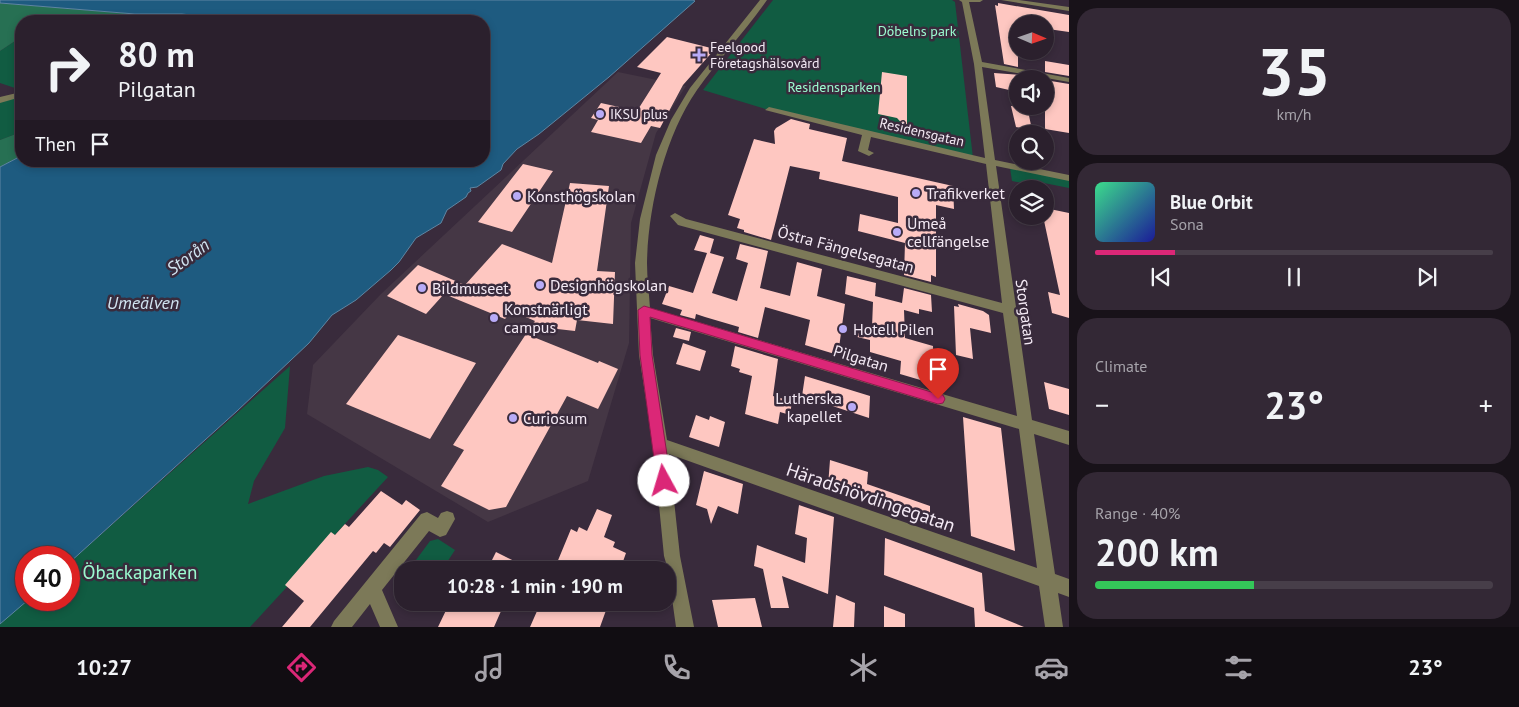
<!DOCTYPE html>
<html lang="en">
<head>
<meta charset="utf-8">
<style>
  body { margin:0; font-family:"PT Sans",sans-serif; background:#332835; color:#f1f3f6; height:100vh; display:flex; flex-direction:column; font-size:19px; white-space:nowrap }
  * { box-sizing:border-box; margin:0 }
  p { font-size:16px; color:#a6a3aa }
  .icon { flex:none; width:28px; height:28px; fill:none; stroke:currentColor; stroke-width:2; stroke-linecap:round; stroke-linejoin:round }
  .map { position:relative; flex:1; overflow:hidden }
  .panel { display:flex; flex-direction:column; gap:8px; padding:8px; background:#181219; width:450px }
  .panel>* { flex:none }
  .banner { position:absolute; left:15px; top:15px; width:475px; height:152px; border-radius:20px; box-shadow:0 2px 8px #0003,0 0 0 1px #473e49; background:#2b202d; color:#f1f3f6; overflow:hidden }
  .needle { width:32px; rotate:92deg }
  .controls { position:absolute; left:1009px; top:15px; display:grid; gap:10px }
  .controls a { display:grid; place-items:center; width:45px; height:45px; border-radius:50%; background:#2b202d; box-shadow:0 2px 8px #0003,0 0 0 1px #473e49; font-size:25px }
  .speed { position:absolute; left:15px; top:546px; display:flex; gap:10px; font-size:25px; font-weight:700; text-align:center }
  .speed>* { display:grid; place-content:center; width:65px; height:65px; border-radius:50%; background:#2b202d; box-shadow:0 2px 8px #0003,0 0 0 1px #473e49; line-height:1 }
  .speed .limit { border:8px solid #d22; background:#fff; color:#111 }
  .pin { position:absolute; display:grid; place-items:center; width:42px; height:42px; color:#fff; margin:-51px -21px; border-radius:50% 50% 50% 0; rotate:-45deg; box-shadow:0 0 5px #0007 }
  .pin .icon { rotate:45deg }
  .me { position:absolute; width:55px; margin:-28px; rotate:354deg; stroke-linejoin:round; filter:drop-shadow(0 0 4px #0008) }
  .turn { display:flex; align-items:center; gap:18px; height:105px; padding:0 20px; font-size:22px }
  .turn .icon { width:65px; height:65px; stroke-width:2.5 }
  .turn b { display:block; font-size:35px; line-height:42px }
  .then { display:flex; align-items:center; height:48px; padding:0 20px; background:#0003; gap:10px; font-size:19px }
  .big { font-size:38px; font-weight:600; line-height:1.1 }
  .panel .widget { flex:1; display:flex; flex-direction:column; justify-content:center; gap:8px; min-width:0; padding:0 18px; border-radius:20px; background:#332835 }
  .panel .dial { align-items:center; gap:0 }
  .dial b { font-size:65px; line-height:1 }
  .song { display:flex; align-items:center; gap:15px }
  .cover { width:60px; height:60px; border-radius:8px; background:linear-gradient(135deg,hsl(150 70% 55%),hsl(240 70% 35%)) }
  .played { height:5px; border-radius:2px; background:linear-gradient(90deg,#db2777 20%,#473e49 20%) }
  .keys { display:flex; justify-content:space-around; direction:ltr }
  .heat { display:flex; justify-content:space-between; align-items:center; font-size:28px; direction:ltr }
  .charge { height:8px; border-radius:4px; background:linear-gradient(90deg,#34c759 40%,#473e49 0) }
  .trip { position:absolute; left:394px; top:561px; width:282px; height:50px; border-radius:20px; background:#2b202d; box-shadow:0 2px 8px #0003,0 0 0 1px #473e49; font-weight:600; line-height:50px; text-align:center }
  .tab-bar { display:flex; height:80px; justify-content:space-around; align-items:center; background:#110d12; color:#a6a3aa }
  .tab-bar .icon { width:35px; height:35px }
  .tab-bar .current { color:#db2777 }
  .tab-bar b { font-size:22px; color:#f1f3f6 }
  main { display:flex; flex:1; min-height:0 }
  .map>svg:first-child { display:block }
  .education { fill:#453745 }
  .green { fill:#115c42 }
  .forest { fill:#277053 }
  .water { fill:#1e5b80; stroke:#5e86a3 }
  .building { fill:#fec7c1 }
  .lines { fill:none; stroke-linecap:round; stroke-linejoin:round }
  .minor { fill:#7c7958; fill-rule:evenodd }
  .route { fill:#db2777; stroke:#8e194d }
  .poi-dot { fill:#b8abf7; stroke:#392b3c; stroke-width:2 }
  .labels { text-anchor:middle; stroke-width:5; stroke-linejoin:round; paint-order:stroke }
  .far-park-label { font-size:14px; fill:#9bfbd0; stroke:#392b3c }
  .far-poi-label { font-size:14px; fill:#f4eaf5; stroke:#392b3c; text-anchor:start }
  .far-street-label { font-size:14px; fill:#f4eaf5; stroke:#392b3c }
  .poi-label { font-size:16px; fill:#f4eaf5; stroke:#392b3c; text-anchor:start }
  .street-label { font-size:16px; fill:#f4eaf5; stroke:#392b3c }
  .water-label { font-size:18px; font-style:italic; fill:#d1e4f1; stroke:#392b3c }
  .near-street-label { font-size:19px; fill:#f4eaf5; stroke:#392b3c }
  .near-park-label { font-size:19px; fill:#9bfbd0; stroke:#392b3c }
</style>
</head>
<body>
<main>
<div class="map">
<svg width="1069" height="627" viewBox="0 0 1069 627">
  <rect width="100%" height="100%" fill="#392b3c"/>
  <path class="education" d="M618,72l68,14 -30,47 -25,90 -2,120 -41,138 -100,41 -181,-108 6,-49 68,-71z"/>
  <path class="green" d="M773,0h179l3,2 18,156 -204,-48 -66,-20z
    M21,37v53l-21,-7v-32z
    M21,95v37l-21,8v-40z
    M1010,168l59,12v8l-25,-5 1,5 -33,-7z
    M290,366l-5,62 -31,53 -6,23 76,-28 44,-9 10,3 10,7 -138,150h-250v-3l27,-24h42v-37z
    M438,539l17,11 -13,20h-20l-9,-6 17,-23z"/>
  <path class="forest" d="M0,3l135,11h47l34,4 3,3h-151l-29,-3 -5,3h-13v16l-21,14z
    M21,132v24l-21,11v-27z"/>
  <path class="water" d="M0,0h693l2,1 -86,76 -70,57 -22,15 -14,15 -2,6 -24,17 -7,1 1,3 -3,2 -2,4 -19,13 -6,13 -25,15 -17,24 -8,8 -35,30 -24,15 -23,28 -72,68 -168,152v-5h-43v42h2l-28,24v-457l21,-11v5h463v-140h-265l-3,-3 -34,-4h-47l-135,-11z"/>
  <path class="building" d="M998,3l71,12v17l-21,-3 -3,-5 -27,-2v45l-14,-3 -9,-59 3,1z
    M667,37l48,12 -32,36 -23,43 -9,-2 -10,17 -50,-11 7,-12 -7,-2 10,-15 36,8 24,-38 -24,-6z
    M1045,61l24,4v11l-24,-4z
    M882,72l25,4v53l-10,-11 -19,-4z
    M994,73l26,2 1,4h-3v13l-22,-5z
    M1045,80l24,4v49l-24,-4z
    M1011,106h16l5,24 -16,-3z
    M791,119l19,5 -1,5 38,9 -5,23 111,25 1,23 -18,-4v72l-5,-2v7l-27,-7 1,-32 -47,-12 2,-17 38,9v-26l-79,-18 1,-7 -30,-6 -19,74 -27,-8v-2l-7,-2 3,-9 -12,-4 26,-76 21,5 -1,-13 2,-3z
    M523,164l30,7 -41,61 -34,-10z
    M570,183l39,3 -12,85 18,1 -2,52 -36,-4 -2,11 -44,-5 4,-5 -23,-10 -7,8 -61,-25 -18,20 -39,-18 31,-31 47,20 37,-41 50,19z
    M1045,208l24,5v105l-17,-5 -4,-21 12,3 -17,-79h2z
    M700,235l14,4 -4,14 14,4 -12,36 25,8 11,-38 -12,-4 4,-15 28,7 -8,37 30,8 7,-34 25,7 -5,27 28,8 -7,51 -33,-10 5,-25 -38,-11 -7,-2 -7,31 -20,-6 1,-5 -34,-10 -9,-3 -1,5 -15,-4 2,-5 -20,-6 7,-18 24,7 14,-40 -13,-3z
    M847,276l29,7 -1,13 27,7 2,-15 27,7 1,17 -13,-3v5l-15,-4 1,28 28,8 1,38 -34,-10 1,-13 -31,-9v-12l-17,-4 19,-9 1,-25 -28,-8z
    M958,304l25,7 6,4 2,18 -21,-5 3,31 -17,-4 -2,-49 5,1z
    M676,328l15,4 -2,9 -16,-4z
    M526,334l72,29 1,-2 19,8 -20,40 -31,-13 -61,111 -17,3 -48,-24 23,-36 -11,-5z
    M398,335l78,28 -46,76 -84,-35z
    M683,343l23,8 -6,20 -24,-7z
    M735,346l43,13 -5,37 19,5 -2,14 -10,-3 -2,12 -33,-10 7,-38 -13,-4 1,-3 -9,-3z
    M805,376l65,20 -1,22 -67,-22z
    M1044,382l25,7v26l-20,-6z
    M696,415l13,5 1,-4 15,6 -6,25 -30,-10z
    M963,417l38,11 14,123 -44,-15z
    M830,460l38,12 -1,12 63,22v16l-102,-36z
    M704,471l39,13 -5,30 -20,-8 -7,18 -4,-15 -11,-4z
    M381,491l21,14 4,-5 14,10 -30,37 -6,-4 -8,10 -3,-2 -63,76h-28l22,-26 -19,-16 46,-53 4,3 10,-11 4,3z
    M799,505l35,12 -6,77 -46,-18 7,32h-18l-8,-39 -9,-3 3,-21 48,18 2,-25 -12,-4z
    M597,509l15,6 -8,22 11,5 -2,5 13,6 -6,17h-66l17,-41 6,3 2,-5 8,4z
    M885,538l97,35 3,38 39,16h-49l-1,-19 -90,-33z
    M496,552l8,4 29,14h-46z
    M836,595l19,8 -1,24h-21z
    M755,598l7,29h-44l-6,-27z
    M450,602h55l-11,25h-56z
    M541,602h68l-9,25h-70z
    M884,606l21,8v13h-21z"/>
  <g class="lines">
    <path class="minor" d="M760,0h7c-22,31 -48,59 -70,90 -32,46 -49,117 -50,173 0,15 2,30 3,45l367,108 -14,-103 -325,-88 -8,-9 5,-3 11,6 316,84 -16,-139 -115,-27 -3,13 6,3 -5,3 -11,-5 4,-16 -97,-25 4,-3 216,51 -11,-94 -12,-62 -3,-2h24l-3,2h-11l13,60 87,16v4l-87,-15 13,93 74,15v6l-73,-15 36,254 37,11v14l-35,-11 21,140 14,5v18l-11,-4 5,34h-18l-6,-41 -370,-132 11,102 14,71h-18l-8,-57 -4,-14 -11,-112 -14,-89 -4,-92 5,-44 16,-64 15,-35 19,-32zM650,318l369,111 18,139 -370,-128 -14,-85z
      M1001,0h18l50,7v4z
      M21,92v5l-21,6v-6z
      M447,511l6,2 2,6 -9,16 -6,2 -11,-6 -47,59 16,37h-18l-10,-23 -18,23h-21l3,-6 87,-107 6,-2 11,6 3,-5z"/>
  </g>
  <path class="route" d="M644,306l294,88 5,1 2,4 -2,4 -5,1 -288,-87 2,38 19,126 -2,5 -5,2 -5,-2 -2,-5 -17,-126 -2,-45z"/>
  <g class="poi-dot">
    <path d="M696.5 47.5h5v5h5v5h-5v5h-5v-5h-5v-5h5z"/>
    <circle cx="600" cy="114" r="5"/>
    <circle cx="916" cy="193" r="5"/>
    <circle cx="517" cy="196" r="5"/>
    <circle cx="897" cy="232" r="5"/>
    <circle cx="540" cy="285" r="5"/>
    <circle cx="422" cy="288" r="5"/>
    <circle cx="494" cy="318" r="5"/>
    <circle cx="843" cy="329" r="5"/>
    <circle cx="852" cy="407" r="5"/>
    <circle cx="513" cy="418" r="5"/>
  </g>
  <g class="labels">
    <g class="far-park-label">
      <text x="917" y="36">Döbelns park</text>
      <text x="834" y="92">Residensparken</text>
    </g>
    <g class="far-poi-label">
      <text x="710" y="52">Feelgood<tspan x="710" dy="16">Företagshälsovård</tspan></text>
      <text x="610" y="119">IKSU plus</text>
    </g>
    <g class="far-street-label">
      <text transform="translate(922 132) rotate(13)" y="5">Residensgatan</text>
    </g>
    <g class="poi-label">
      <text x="926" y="199">Trafikverket</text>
      <text x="527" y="202">Konsthögskolan</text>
      <text x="907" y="229">Umeå<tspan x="907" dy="18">cellfängelse</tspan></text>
      <text x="550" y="291">Designhögskolan</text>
      <text x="432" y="294">Bildmuseet</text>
      <text x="504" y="315">Konstnärligt<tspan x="504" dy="18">campus</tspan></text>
      <text x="853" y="335">Hotell Pilen</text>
      <text x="842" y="404" text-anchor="end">Lutherska<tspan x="842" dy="18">kapellet</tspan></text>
      <text x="523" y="424">Curiosum</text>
    </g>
    <g class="street-label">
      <text transform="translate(846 249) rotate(15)" y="6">Östra Fängelsegatan</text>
      <text transform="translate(1026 312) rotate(82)" y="6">Storgatan</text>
      <text transform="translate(861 358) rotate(17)" y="6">Pilgatan</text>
    </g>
    <g class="water-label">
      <text transform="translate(188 257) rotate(-36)" y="6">Storån</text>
      <text x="143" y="309">Umeälven</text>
    </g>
    <g class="near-street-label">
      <text transform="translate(871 497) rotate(19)" y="7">Häradshövdingegatan</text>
    </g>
    <g class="near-park-label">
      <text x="140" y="579">Öbackaparken</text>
    </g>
  </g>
</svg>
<div class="controls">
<a><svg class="needle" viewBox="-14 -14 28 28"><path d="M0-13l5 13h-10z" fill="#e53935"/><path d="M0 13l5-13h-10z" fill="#a6a3aa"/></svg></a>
<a><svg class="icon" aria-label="sound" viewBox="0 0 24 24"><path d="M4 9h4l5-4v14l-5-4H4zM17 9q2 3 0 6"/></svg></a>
<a><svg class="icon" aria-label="search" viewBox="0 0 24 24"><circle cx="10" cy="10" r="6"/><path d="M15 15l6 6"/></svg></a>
<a><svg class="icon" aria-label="layers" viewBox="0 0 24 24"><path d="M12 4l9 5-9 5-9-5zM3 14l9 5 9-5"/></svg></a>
</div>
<div class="speed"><div class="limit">40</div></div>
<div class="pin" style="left:938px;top:399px;background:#d93025"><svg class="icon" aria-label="arrive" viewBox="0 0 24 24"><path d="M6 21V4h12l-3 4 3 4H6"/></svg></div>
<svg class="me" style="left:664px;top:481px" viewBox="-20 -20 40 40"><circle r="19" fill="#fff"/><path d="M0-13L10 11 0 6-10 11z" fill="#db2777"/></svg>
<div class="trip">10:28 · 1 min · 190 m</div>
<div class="banner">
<div class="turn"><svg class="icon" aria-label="right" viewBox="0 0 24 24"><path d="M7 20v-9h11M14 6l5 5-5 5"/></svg><div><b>80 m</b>Pilgatan</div></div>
<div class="then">Then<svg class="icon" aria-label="arrive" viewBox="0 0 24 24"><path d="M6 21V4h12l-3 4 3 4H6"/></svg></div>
</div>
</div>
<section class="panel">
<div class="widget dial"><b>35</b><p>km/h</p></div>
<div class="widget">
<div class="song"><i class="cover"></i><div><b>Blue Orbit</b><p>Sona</p></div></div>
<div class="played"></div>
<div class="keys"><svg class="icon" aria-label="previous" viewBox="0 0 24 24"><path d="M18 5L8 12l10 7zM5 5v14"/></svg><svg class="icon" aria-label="pause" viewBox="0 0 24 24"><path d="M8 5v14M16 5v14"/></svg><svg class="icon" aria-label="next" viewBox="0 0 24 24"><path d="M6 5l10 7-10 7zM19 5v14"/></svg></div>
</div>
<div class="widget"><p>Climate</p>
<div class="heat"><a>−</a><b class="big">23°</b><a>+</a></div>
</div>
<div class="widget"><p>Range · 40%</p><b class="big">200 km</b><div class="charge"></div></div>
</section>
</main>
<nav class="tab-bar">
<b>10:27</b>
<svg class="icon current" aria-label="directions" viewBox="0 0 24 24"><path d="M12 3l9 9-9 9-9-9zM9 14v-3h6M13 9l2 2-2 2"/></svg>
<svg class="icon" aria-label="music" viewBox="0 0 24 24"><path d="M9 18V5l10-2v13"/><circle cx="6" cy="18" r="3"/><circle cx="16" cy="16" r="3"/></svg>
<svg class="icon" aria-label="phone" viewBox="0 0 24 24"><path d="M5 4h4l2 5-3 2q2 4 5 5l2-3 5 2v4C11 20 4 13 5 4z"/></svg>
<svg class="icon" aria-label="climate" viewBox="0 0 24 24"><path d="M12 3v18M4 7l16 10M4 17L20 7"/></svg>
<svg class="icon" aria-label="car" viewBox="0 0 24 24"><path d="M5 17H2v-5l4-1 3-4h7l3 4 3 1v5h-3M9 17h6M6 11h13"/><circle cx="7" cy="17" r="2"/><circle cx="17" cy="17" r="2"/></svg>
<svg class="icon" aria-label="filters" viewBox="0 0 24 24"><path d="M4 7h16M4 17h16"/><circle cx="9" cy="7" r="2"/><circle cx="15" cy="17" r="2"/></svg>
<b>23°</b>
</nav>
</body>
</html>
